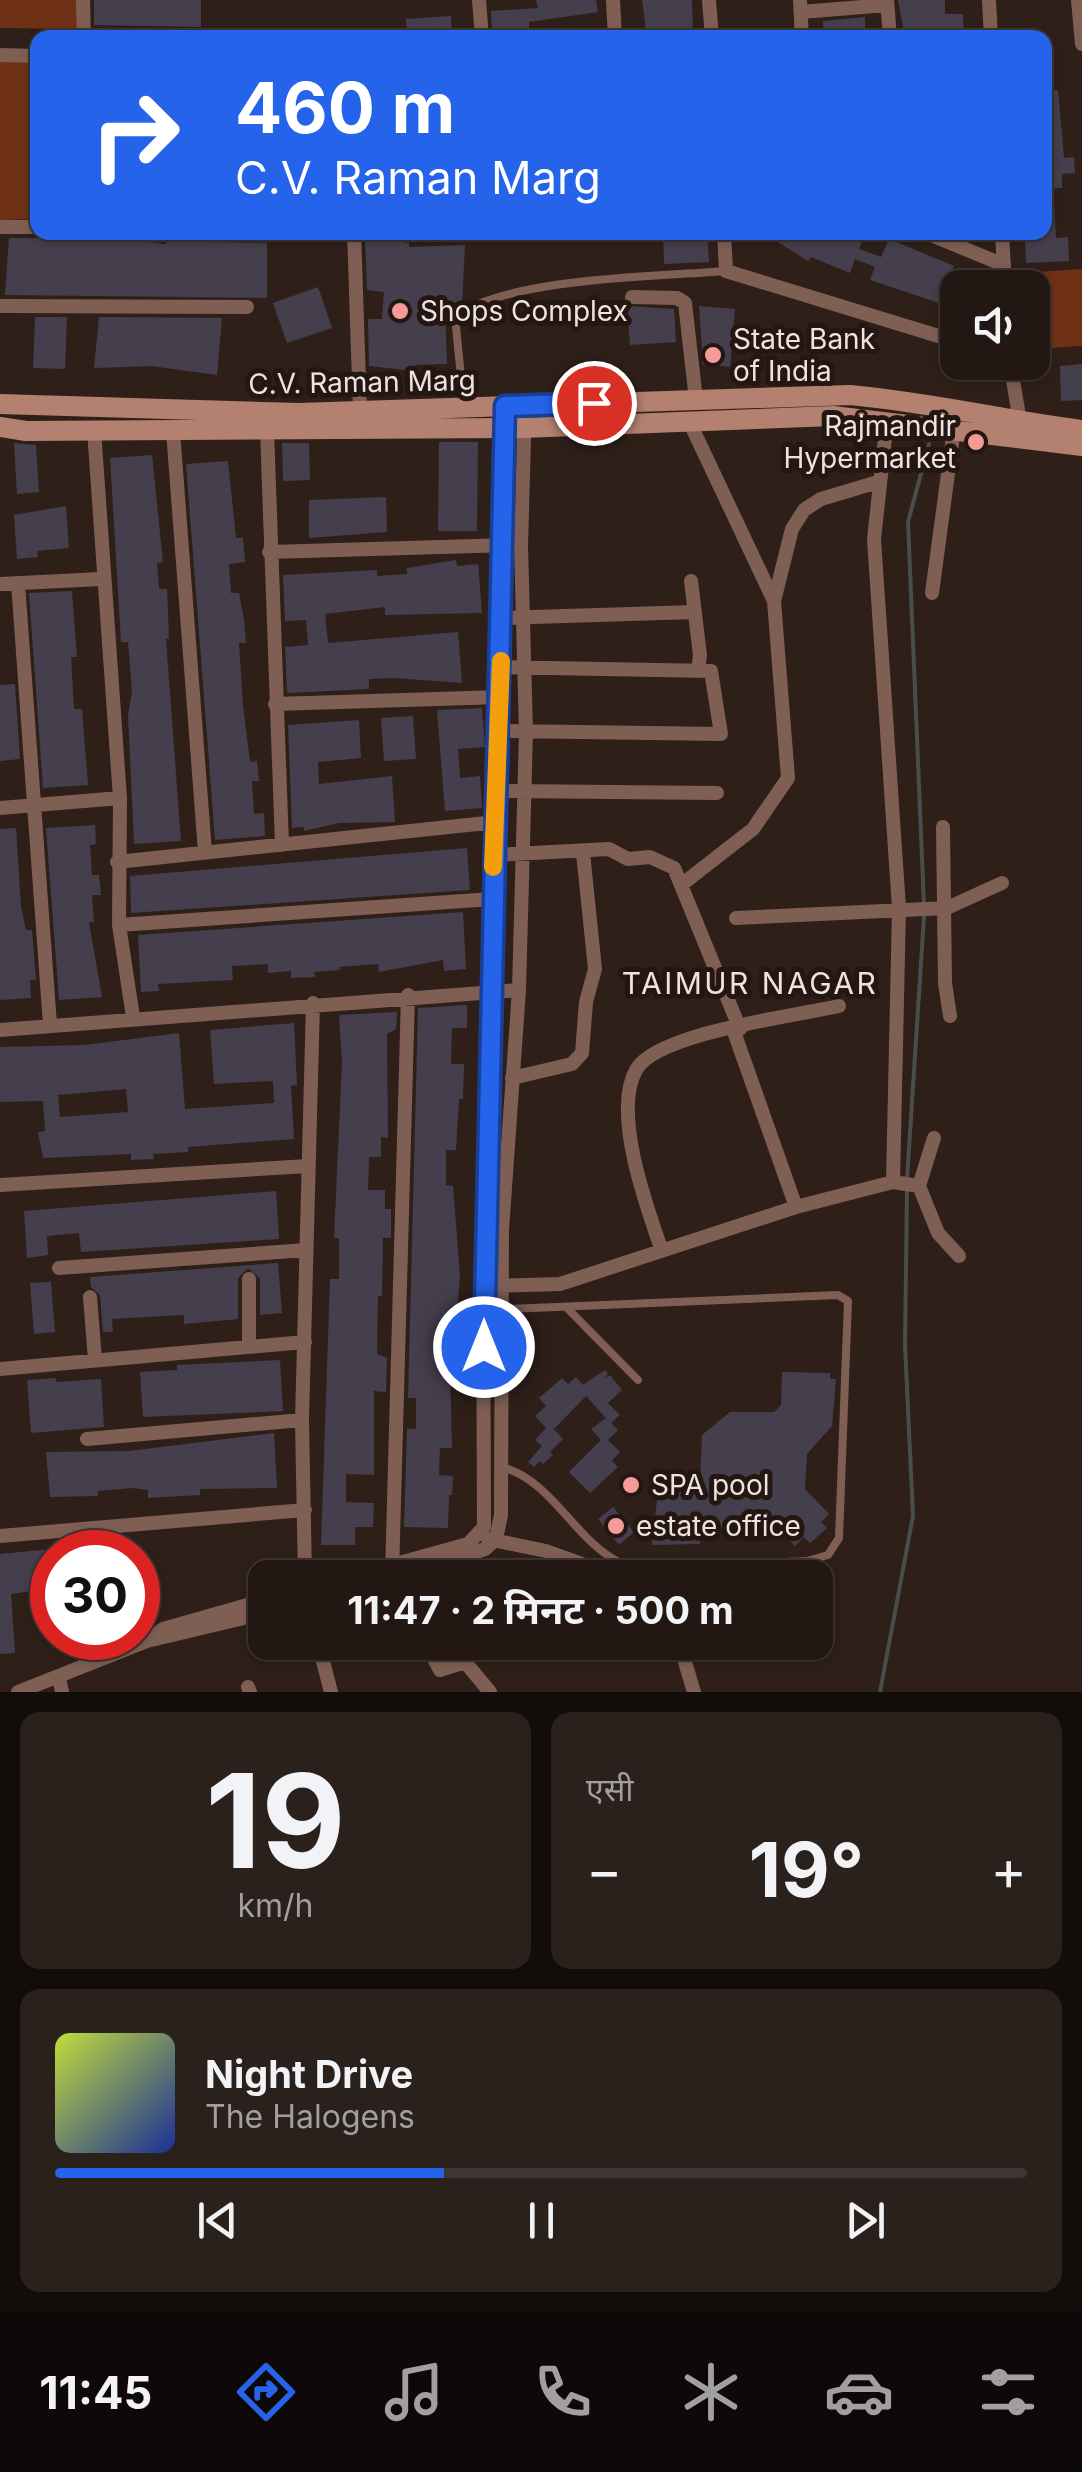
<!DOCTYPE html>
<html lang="hi">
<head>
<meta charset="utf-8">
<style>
  body { margin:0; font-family:Inter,"Noto Sans Devanagari",sans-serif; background:#2a201c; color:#f1f3f6; height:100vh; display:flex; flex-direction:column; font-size:38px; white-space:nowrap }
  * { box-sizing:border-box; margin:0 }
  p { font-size:32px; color:#a29fa0 }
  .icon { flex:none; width:55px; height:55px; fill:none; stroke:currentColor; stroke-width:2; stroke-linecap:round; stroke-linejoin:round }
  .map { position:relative; height:1692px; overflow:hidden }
  .side { display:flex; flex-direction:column; gap:20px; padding:20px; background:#130d0a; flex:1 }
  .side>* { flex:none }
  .banner { position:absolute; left:30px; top:30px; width:1022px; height:210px; border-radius:20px; box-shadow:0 2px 8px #0004,0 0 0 2px #3f3633; background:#2563eb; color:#fff; overflow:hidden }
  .buttons { position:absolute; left:940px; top:270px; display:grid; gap:20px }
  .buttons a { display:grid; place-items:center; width:110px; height:110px; border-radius:20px; background:#221713; box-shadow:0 2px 8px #0004,0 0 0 2px #3f3633; font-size:50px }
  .speed { position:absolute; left:30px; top:1530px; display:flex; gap:20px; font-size:50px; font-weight:700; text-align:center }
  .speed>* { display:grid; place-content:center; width:130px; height:130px; border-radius:50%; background:#221713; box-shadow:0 2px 8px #0004,0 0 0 2px #3f3633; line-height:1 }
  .speed .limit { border:15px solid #d22; background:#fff; color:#111 }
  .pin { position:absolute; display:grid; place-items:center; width:85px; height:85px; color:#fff; margin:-42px; border:5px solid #fff; border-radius:50%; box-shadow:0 2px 10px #0007 }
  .me { position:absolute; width:110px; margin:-55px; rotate:0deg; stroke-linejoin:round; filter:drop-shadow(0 0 8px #0008) }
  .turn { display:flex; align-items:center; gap:35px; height:210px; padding:0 40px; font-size:45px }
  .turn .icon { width:130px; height:130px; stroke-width:2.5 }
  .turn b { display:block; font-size:70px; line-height:85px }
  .big { font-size:75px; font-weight:700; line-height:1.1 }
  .side .card { flex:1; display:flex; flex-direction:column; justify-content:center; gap:15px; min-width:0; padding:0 35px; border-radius:20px; background:#2a201c }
  .side .dial { align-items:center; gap:0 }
  .dial b { font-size:130px; line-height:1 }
  .song { display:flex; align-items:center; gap:30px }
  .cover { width:120px; height:120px; border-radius:15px; background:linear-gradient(135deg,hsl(70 70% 55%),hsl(230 70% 35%)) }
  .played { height:10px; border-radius:5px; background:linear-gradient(90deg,#2563eb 40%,#3f3633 40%) }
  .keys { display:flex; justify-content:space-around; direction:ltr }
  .heat { display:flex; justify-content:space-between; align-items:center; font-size:55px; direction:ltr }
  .side .tiles { flex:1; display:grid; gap:20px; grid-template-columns:1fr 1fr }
  .card:last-child { grid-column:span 2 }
  .trip { position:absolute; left:248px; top:1560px; width:585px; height:100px; border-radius:20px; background:#221713; box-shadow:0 2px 8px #0004,0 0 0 2px #3f3633; font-weight:700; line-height:100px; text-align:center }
  .tabs { display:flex; height:160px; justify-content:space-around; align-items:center; background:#0e0908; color:#a29fa0 }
  .tabs .icon { width:70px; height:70px }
  .tabs .on { color:#2563eb }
  .tabs b { font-size:45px; color:#f1f3f6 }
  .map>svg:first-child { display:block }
  .green { fill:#6f3116 }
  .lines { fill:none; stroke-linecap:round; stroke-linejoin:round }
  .stream { stroke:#494e4d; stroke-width:4 }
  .building { fill:#453f4d; fill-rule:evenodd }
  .lane { stroke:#7f5f54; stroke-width:8 }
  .street { stroke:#7f5f54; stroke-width:14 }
  .secondary { stroke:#b4806f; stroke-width:20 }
  .route-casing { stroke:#184099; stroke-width:25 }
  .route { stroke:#2563eb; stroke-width:18 }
  .slow { stroke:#f59e0b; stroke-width:18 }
  .poi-dot { fill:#f59b97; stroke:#241610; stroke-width:4 }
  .labels { text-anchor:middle; stroke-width:10; stroke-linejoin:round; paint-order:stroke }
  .poi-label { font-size:28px; fill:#eee3df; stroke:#241610; text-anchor:start }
  .street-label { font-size:28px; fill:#eee3df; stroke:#241610 }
  .neighbourhood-label { font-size:30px; letter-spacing:2.5px; fill:#eee3df; stroke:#241610 }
</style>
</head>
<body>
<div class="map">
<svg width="1082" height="1692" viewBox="0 0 1082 1692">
  <rect width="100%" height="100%" fill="#2e1f19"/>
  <path class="green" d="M0,0h79l-2,29 -77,-1z
    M0,55l37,1v163l-37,1z
    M1082,269v77l-49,3 -1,-61 -12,-1 -1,-14z"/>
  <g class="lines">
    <path class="stream" d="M924,906l-16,-384 21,-78
      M907,1180l17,-264
      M880,1692l33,-176 -8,-171 2,-155"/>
  </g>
  <path class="building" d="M94,0h107v27l-107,-2z
    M536,0h60l2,12 -69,10v6l-37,3 -1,-20 47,-3z
    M642,0h50l1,38h-46z
    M898,0h47v14h18l1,24h-59z
    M451,16l1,20 -45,2 -1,-19z
    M865,17v21h-41l-1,-17z
    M1058,90l6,68 10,-1 1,16 -13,1v14l-17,1v-98z
    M1045,202h9l2,36 12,-1 1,24 -43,2 -1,-24 20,-1z
    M762,232h104l-7,17 22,8 8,-18 65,27 -15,37 -69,-23 5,-13 -20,-8 -5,14 -39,-16 -3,4z
    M707,233l2,29 -45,2 -1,-29z
    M167,236l40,6 60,1v55l-262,-3 4,-57 111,1 46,5z
    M365,236l44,7v4l56,-2 -3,60h-17l2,59 -32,1v6l-46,-5 -1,-47h14l2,-27 -17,-2z
    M318,287l14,41 -45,15 -14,-40z
    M627,306l47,3 2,33 -46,3z
    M699,306l36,3 -5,58 -27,-3z
    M35,317h32l-2,52 -32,-1z
    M99,317l123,1 -5,57 -66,-9 -57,2z
    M1082,364v36l-21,1 -1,-35z
    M439,442h39l-1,89h-39z
    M14,443l22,2 3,47 -22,2z
    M282,443h27l1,37 -27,1z
    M152,455l11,107 -6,1 2,26h8l2,50h-3l15,202 -47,3 -6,-129 4,-23 -4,-50h-7l-11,-184z
    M228,461l8,77h7l2,24 -16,2 2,29h8l5,27 2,23h-7l4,63 7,56 7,-1 2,20h-7l2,33 10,-1 1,23 -50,4 -29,-376z
    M386,497l1,35 -78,6v-38z
    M66,506l3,42 -32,3 1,6 -21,2 -3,-44z
    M456,560l1,6 21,-2 4,49 -97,2v-8l-60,7 3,29 130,-11 4,51 -68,-5 -25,1v10l-82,4 -2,-46 23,-2 -2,-25 -21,1 -2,-46 94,-5v6l30,-2v-6z
    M72,591l5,66h-6l3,52h8l6,76 -45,3 -14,-195z
    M15,684l5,75 -20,2v-76z
    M482,708l3,39 -27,2 2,29 20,-2 2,32 -37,3 -8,-101z
    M413,716l3,43 -32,2 -3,-43z
    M359,720l2,38 -43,4 1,22 73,-8 3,46 -56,1 -35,8v-4l-12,1 -4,-103z
    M95,825l1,19 -6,1 2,30h7l2,20h-9l2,27h-5l13,75 -43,3 -13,-172z
    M16,828l5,79 5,23h6l4,50h-6l1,18 -31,2v-171z
    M467,848l3,42 -339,23 -1,-37z
    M463,912l3,57 -22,2 -1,-11 -64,12 -1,-8 -39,3 1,3 -26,2 1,5 -24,1v-7l-23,2v-9l-36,2 1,14 -75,4 1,7 -18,1 -3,-57z
    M467,1005v23h-15l-1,36h13l-1,35h-4l-3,51h-10v35l7,1 7,89 -4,53h-7l3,120h-12l-1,27 14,1 -1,19h-3l-1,33 -44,-1 3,-98h9v-31h-8l10,-390z
    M397,1012l-1,17 -9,5 1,104 -7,-1v20h-12l-1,33h17v19h6v29h-8l-1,58h-4l-1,58 10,4 -1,34 -12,-1v84l-28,-1v28l28,1 -1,24h-18v18h-34l9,-266h9v-41h-5l8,-175 -3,-48z
    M294,1023l3,62 -6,1 3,53 -106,8v5l-35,2 1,5 -23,1v-6l-88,4 -5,-26 7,-1 -2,-30 -43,1v-55l85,-2 94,-12 6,76 89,-6 -1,-22 -59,3 -4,-54zM126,1089l2,23 -68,5 -2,-22z
    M276,1191l3,48 -198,13 -2,-19 -32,3 1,19 -21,3 -3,-47z
    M278,1263l4,50 -22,2v-37l-12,-10 -10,10v41l-54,5v-9l-72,4 1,13h-10l-3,-37 -9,-8 -1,-10z
    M51,1282l4,50 -21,2 -4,-51z
    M280,1360l3,51 -140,6 -3,-45 37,-2v-5z
    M605,1370l3,4 -6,6 8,-5 12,15 -14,13 12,12 -9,8 7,7 -10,10 12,12 -8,9 6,6 -28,26 -21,-21 32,-32 -10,-11 15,-11 -20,-22 -32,33 9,10 -13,13 3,3 -10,9 -3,-3 -6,6 -6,-5 14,-16 -7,-6 11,-12 -11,-12 11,-10 -7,-8 23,-20 6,6 8,-7 7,8z
    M782,1372l48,1v6h6l-4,47 -25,28 -2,35 24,25 -8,8 6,6 -17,15 -6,-6 -9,9 -30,-32 -33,2 -20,23 -11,-1 -1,6 -48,1 7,-63 41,1 2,-48 28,-23h44l7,-7z
    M56,1378v4l45,-3 3,48 -73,6 -4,-53z
    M274,1433l3,55 -77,1v6l-52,3v-8l-16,-2 -34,3v5l-48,1 -4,-45 83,-1z
    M613,1507l21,25 -15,13 -21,-26z
    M52,1549v39l-41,6 4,59 -15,1v-100z"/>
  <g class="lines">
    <path class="lane" d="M464,407l-9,-90c53,-40 202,-40 271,-46
      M566,1307l72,73
      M484,1310l354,-15 10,6 -9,237 -11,17 -21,6c-34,1 -162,12 -186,2 -46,-21 -69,-84 -120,-96"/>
    <path class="street" d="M83,0l1,38
      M479,0l3,38
      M613,0l2,38
      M709,0l3,38
      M800,0l2,38
      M887,0l3,38
      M989,0l2,38
      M1078,0l4,44
      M801,12l86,-7
      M0,55l38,1
      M0,227h38
      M354,232l6,179
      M724,232l2,39 232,71
      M924,232l80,33
      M1002,232l3,56
      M632,297l45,1 8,5 11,97
      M0,306l247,1
      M1010,362l10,60
      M887,420l-13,119 25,369 -6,274
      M689,421l85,180
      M94,430l26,368 -1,127 14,92
      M173,431l32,421
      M267,431l15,414
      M269,552l241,-7
      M691,581l9,74 -2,16
      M18,583l32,442
      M0,584l101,-5
      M932,593l22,-164
      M502,618l193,-6
      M275,704l226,-7
      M499,731l222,3 -10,-63 -210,-4
      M497,791l220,2
      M0,808l120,-10
      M943,827l2,156 5,33
      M494,855l115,-6 19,10 22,-2 24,11 66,161
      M117,862l379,-40
      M681,885l72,-56 35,-51 -14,-177 18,-72 12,-19 17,-11 57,-17
      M736,918l211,-10 55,-25
      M119,925l373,-26
      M733,1029l63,178
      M0,1030l519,-40
      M512,1078l60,-14 10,-11 4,-51 9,-33 -12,-116
      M934,1138l-15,48 19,47 21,23
      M0,1185l308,-19
      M662,1251c-15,-43 -50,-138 -26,-181 20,-37 159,-54 203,-64
      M59,1268l247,-18
      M494,1286l66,-2 236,-77 97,-25 26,4
      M90,1297l5,63
      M249,1346v-67
      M0,1369l305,-27
      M87,1439l215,-19
      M0,1536l305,-26
      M488,1539l58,12 75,27
      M392,1574l16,-579
      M305,1578l-3,-158 11,-417
      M345,1578l123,-34 16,-17 -1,-272 22,-835
      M398,1578l87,-29 11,-10 5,-24 1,-285 17,-240 7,-258 -5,-186 4,-142
      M147,1641l16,-12 102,-29
      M318,1642l13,50
      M425,1642l15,28 25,-8 25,30
      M679,1642l15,50
      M59,1677l3,15
      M248,1687l2,5
      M18,1692l129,-51 118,-28"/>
    <path class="secondary" d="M0,404l299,9 551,-18c78,7 154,25 232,35
      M0,427l26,4 496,-3 311,-12 249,30"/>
  </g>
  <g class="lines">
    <defs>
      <path id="route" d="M484,1347l21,-941 89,-3"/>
    </defs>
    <use href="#route" class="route-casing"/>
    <use href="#route" class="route"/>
    <path class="slow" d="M493,867l8,-206"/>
  </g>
  <g class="poi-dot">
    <circle cx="400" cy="311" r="10"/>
    <circle cx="713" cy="355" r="10"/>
    <circle cx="976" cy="442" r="10"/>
    <circle cx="631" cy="1485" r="10"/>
    <circle cx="616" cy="1526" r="10"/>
  </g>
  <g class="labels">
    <g class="poi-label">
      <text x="420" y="321">Shops Complex</text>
      <text x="733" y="349">State Bank<tspan x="733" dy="32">of India</tspan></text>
      <text x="956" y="436" text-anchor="end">Rajmandir<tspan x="956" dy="32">Hypermarket</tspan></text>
      <text x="651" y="1495">SPA pool</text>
      <text x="636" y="1536">estate office</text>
    </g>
    <g class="street-label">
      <text transform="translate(362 382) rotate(-1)" y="10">C.V. Raman Marg</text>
    </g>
    <g class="neighbourhood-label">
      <text x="750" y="994">TAIMUR NAGAR</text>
    </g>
  </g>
</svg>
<div class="buttons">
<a><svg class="icon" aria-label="sound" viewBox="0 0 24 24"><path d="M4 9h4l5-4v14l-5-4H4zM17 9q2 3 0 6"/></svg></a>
</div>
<div class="speed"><div class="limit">30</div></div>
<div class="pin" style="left:594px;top:403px;background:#d93025"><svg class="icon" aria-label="arrive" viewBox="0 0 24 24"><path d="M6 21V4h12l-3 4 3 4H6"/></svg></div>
<svg class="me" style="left:484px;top:1347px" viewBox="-20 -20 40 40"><circle r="17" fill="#2563eb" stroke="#fff" stroke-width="3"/><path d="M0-11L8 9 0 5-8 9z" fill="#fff"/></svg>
<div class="trip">11:47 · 2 मिनट · 500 m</div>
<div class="banner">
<div class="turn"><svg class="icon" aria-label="right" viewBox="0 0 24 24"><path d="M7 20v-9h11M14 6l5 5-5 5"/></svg><div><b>460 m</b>C.V. Raman Marg</div></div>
</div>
</div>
<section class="side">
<div class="tiles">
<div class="card dial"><b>19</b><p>km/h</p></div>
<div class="card"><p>एसी</p>
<div class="heat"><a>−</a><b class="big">19°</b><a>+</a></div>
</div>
<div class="card">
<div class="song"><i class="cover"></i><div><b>Night Drive</b><p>The Halogens</p></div></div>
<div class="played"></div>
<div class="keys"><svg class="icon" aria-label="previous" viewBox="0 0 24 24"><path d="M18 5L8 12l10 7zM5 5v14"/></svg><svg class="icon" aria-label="pause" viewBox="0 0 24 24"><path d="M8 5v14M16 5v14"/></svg><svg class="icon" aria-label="next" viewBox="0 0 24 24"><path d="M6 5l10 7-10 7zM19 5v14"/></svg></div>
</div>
</div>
</section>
<nav class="tabs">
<b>11:45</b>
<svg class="icon on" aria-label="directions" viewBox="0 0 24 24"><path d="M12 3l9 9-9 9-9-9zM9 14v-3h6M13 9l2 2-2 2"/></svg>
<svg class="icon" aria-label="music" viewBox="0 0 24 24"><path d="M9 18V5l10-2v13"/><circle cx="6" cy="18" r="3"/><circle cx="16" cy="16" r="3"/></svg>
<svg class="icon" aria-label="phone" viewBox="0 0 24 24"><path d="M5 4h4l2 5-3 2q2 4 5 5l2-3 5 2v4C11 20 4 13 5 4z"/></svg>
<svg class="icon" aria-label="climate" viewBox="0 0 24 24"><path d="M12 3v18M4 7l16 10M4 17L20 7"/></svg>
<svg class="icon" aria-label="car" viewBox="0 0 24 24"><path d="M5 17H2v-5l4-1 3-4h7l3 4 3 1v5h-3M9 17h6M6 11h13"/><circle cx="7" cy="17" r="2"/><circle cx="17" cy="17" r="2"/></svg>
<svg class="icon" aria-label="filters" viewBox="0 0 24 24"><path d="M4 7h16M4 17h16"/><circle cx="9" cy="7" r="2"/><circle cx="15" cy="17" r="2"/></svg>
</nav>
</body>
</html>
